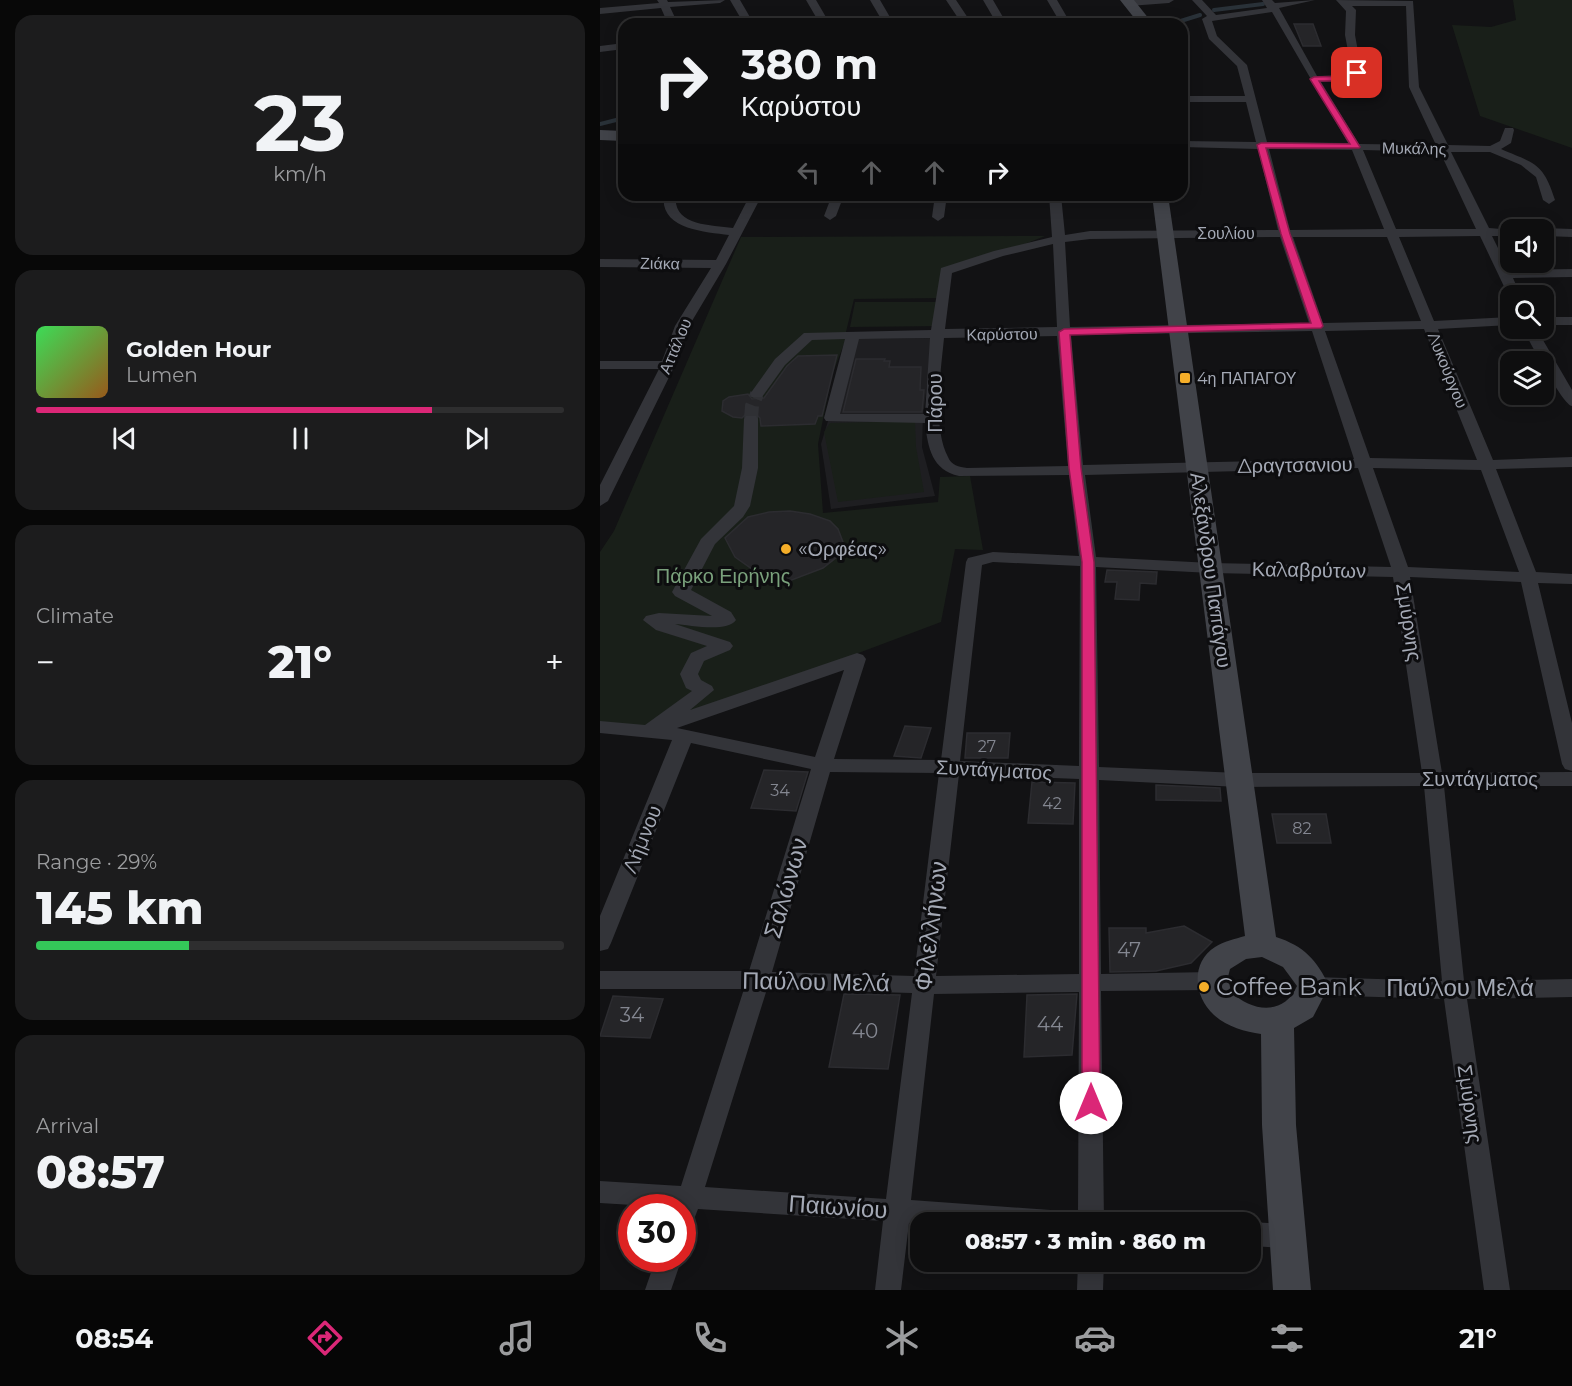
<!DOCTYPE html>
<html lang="en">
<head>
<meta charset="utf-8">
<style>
  body { margin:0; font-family:Montserrat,sans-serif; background:#1c1c1d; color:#f1f3f6; height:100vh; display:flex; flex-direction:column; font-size:22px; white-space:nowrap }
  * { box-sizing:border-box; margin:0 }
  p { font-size:20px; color:#9b9c9e }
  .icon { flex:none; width:33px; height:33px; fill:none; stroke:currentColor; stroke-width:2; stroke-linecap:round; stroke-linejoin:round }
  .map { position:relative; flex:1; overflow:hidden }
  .side { display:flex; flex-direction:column; gap:15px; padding:15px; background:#080808; width:600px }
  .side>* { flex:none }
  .guide { position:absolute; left:18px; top:18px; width:570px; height:183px; border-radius:18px; box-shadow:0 3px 15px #0003,0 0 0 2px #2e2e2f; background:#0e0e0f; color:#f1f3f6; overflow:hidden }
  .tools { position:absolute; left:900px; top:219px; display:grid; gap:12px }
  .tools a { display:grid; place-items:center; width:54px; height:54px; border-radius:12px; background:#0e0e0f; box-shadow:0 3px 15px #0003,0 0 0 2px #2e2e2f; font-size:30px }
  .speed { position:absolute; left:18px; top:1194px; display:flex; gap:12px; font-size:30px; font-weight:700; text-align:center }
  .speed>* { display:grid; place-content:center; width:78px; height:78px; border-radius:50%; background:#0e0e0f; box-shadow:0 3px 15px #0003,0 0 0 2px #2e2e2f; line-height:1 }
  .speed .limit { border:9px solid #d22; background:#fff; color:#111 }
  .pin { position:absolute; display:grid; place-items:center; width:51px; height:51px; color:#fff; margin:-26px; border-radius:12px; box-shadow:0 3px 9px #0006 }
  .me { position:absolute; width:66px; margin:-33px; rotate:0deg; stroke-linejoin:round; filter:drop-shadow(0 0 4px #0008) }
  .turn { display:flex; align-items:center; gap:21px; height:126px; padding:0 24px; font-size:27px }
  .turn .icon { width:78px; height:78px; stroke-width:2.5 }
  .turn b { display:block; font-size:42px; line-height:51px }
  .lanes { display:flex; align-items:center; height:57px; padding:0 24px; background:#0003; justify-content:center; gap:30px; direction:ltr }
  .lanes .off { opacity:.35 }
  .big { font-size:45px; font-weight:800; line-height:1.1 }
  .side .card { flex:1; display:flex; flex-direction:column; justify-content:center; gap:9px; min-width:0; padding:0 21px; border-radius:18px; background:#1c1c1d }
  .side .dial { align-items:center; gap:0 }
  .dial b { font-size:78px; line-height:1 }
  .song { display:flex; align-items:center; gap:18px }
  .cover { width:72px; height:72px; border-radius:9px; background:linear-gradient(135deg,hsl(130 70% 55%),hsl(30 70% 35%)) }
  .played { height:6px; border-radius:3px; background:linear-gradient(90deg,#db2777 75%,#2e2e2f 75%) }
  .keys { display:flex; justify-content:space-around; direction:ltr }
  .heat { display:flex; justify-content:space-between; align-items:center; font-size:33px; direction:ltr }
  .charge { height:9px; border-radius:4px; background:linear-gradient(90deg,#34c759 29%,#2e2e2f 0) }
  .trip { position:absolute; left:310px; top:1212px; width:351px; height:60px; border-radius:18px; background:#0e0e0f; box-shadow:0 3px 15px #0003,0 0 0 2px #2e2e2f; font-weight:800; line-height:60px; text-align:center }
  .menu { display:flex; height:96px; justify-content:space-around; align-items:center; background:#060606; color:#9b9c9e }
  .menu .icon { width:42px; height:42px }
  .menu .selected { color:#db2777 }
  .menu b { font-size:27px; color:#f1f3f6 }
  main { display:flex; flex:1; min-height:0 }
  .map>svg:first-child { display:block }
  .built { fill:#1e1e21 }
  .green { fill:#191f19 }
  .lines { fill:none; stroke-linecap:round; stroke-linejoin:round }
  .stream { stroke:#293138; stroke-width:4 }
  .building { fill:#252528; stroke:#2c2c30; stroke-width:1.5 }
  .street-tunnel { stroke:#2f3034; stroke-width:14; stroke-dasharray:14 7; stroke-linecap:butt }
  .street { fill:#333439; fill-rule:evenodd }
  .secondary { fill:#414349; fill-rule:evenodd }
  .route { fill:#db2777; stroke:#8e194d; stroke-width:1.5 }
  .poi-dot { fill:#f5ae29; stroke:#0d0d0f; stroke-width:2 }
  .labels { text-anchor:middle; stroke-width:6; stroke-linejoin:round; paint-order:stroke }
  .far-street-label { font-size:16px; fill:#a4a9b5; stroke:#0d0d0f }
  .far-poi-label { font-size:16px; fill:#a4a9b5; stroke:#0d0d0f; text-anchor:start }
  .number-label { font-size:16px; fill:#848791 }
  .street-label { font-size:20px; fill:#a4a9b5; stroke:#0d0d0f }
  .poi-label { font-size:20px; fill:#a4a9b5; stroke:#0d0d0f; text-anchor:start }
  .park-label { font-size:20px; fill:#7aa17c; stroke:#0d0d0f }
  .near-number-label { font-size:20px; fill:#848791 }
  .near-street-label { font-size:24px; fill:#a4a9b5; stroke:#0d0d0f }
  .near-poi-label { font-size:24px; fill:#a4a9b5; stroke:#0d0d0f; text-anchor:start }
</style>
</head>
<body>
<main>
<section class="side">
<div class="card dial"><b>23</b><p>km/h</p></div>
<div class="card">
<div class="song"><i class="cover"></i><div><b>Golden Hour</b><p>Lumen</p></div></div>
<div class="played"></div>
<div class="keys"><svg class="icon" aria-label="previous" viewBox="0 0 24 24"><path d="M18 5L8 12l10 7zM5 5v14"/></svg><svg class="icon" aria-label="pause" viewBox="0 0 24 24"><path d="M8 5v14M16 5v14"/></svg><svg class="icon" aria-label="next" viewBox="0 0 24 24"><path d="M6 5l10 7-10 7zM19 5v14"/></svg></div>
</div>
<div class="card"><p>Climate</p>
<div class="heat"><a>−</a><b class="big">21°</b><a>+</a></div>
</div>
<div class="card"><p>Range · 29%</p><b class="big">145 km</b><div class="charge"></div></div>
<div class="card"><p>Arrival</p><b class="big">08:57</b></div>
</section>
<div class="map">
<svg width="972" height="1290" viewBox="0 0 972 1290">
  <rect width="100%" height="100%" fill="#121214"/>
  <path class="built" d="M333,338l-10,78 -1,31 13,49 -104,13 -10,-65 32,-105z"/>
  <path class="green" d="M913,0h59v148l-92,-32 -28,-91 39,2 25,-7z
    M445,236l-99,39 -3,23 -89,1 -9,37h2l-15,39 -14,69 5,69 115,-11 2,-25 30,-1 13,74 -28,-1 -14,73 -293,110 -48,-9v-171l14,-21 127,-294z
    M255,302h87l1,24 -93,1z
    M315,421l1,26 8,45 -86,10 -14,-70 6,-9z"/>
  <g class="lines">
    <path class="stream" d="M614,10l49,-6
      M571,24l29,-9
      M0,124l24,-6"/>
  </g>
  <path class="building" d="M694,24h19l8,22h-18z
    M237,355l-15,61h-4l-3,8 -54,2 -1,-8 -4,-4h-10l-4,4 -9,-1 -11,-6 1,-10 6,-4 19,-3 4,5 12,-1 23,-32 11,-10z
    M256,359h29l-1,2h6l-1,6h32l-1,23h4l-2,22h-79z
    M190,511l20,3 20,7 8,8 5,13 -6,15 -14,11 -47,18 -41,-29 -10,-19 23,-21 21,-5z
    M507,570l50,2 -1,12 -16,-1 -1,17 -24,-1 2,-17h-12z
    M305,726l26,2 -10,30 -27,-2z
    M367,733h43l-2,25h-43z
    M164,770l44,2 -12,39 -45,-3z
    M432,782l43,1 -2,41 -45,-1z
    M556,785l64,3 1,13 -65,-1z
    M672,814h54l5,29h-54z
    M584,926l28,16 -21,21 -35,8 -46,1 -1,-44h37v5z
    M244,994l56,1 -12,74 -59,-2z
    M477,994l-5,61 -48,2 3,-62z
    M13,996l50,3 -13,39 -50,-2z"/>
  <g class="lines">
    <path class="street-tunnel" d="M151,419l1,-13 5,-12"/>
    <path class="street" d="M57,0h10l1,2 57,-2 -5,3 -50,4 8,17h-10l-7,-16 -61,6v-6l59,-5z
      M130,0h10l14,24h-10z
      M206,0h10l14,24h-10z
      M270,0h10l14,24h-10z
      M346,0h10l16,24h-10z
      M383,0h10l14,24h-10z
      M447,0h10l14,24h-10z
      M532,0h42l-5,3 -40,3 -5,-3z
      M592,0h10l14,15 51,-7 -5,-8h10l3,3 40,-3 -36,8 38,68 30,-1 5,-3 -7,-37 1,-24 -10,-11 77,1 6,86 29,58 42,1 10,-5 5,-13h8l1,2 -3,13 -10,6c35,15 42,14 54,51l-6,4 -6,-4 -7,-23 -15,-12 -31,-13h-39l38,76 25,2h-4v6h-18l17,34 63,-1v8l-59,1 8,18h-11v3l-30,-63 -81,1 35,84 76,-4v8l-72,4 55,131 79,-3v10l-76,2 40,103 36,2v10l-34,-1 34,140v48l-7,-2 -3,-5 -41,-182 -111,-5 32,196 130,-1v14h-128l20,195 108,-2v18l-105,2 43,291h-26l-40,-291 -131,-4 -8,-3 -3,-6 3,-6 8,-3 129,4 -18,-195 -185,1 -140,-7 2,194 111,-2 8,3 3,6 -3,6 -8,3 -111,1 3,231 -195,1 -8,67h-26l8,-69 -185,-12 -7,18 -9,3v-22l-82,-5v-22l81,5 63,-197h-144v-18h149l62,-202 -120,-26 -80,200 -3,6 -8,2v-35l72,-176 -72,-7v-12l45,4 47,-34 -6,-3 -6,-14 11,-21 16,-7 -51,-16 -13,-10 3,-4 13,-3 53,3 -37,-20 -3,-4 29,-53 33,-33 8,-38 2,-49 2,-3h10l2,3v49l-8,38 -7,11 -28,27 -24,46 40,22 5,8c-9,13 -46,5 -61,4l55,18 3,4 -3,4 -26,11 -6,13 3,6 11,6 2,4 -24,20 167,-57 6,2 3,4 -32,100 107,1 25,-198 2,-4 25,-6 86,4 -10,-81 -110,1c-27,-6 -31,-28 -34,-53l-99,-2 -2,-3 21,-79 -33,1 -27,25 -23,32h-10l-2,-3 25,-35 29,-26 127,-3 10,-62 53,-17 58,-14 -3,-42h12l4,40 25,-4 188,-1 -20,-81 -76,-2v-6l74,1 -10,-40h-64v-6h63l-8,-30 -28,-27 -7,-20 5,-3zM752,6h54l3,81 27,58 -77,-1 -38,-62 28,-1 13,-8 -7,-38 1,-25zM672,12l76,131 -81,-1 -20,-77 -30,-29 -5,-15zM669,149l83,1 32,79 -94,1zM763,150l77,2 36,77h-80zM680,237l29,86 -239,4 -5,-85 25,-3zM693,237h94l34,84 -98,2zM453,244l4,83 -112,2 7,-56 51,-17zM824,329l53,131 -107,-2 -45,-127zM712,331l42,128 -271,6 -12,-130zM457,336l11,130 -101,2c-8,-1 -16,-3 -19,-11 -16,-30 -7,-86 -4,-119zM330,338l-5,76h-85l19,-75zM758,468l33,99 -180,-4 -115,-6 -11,-82zM773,468l108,2 38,102 -111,-5zM393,562l87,4 -1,200 -119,-5 22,-196zM496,567l115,6 182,4 29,196h-183l-140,-6zM244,670l-29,87 -138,-29zM230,772l109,1 -25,203 -142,-4zM359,774l120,5v195l-143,2zM167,989l145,4 -26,206 -181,-12zM479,992l-1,220 -167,-12 23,-206z
      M24,43v6l-24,3v-6z
      M64,195h12c-4,31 34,30 57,33l17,-33h12l-36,69 -37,62 -14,39 -67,136 -8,5v-21l59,-116h-59v-8h62l13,-35 36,-58 -111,-1v-8l116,1 13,-25c-25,-3 -70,-6 -65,-40z
      M232,195h12l-8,21 -6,4 -6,-4z
      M335,195h12l-3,22 -6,4 -6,-4z
      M944,228l28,1v8l-28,-1v-6h-4z
      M944,317h28v8h-28z
      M922,328h14l36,62v16c-10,-2 -42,-65 -50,-78z
      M651,1222l36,2 9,4 4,8 -4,8 -9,4 -36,-2z
      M56,1258h26l-11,32h-26z
      M478,1262h26l-1,28h-26z"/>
    <path class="secondary" d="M520,0h14l19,24h-14z
      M0,130l24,1v10l-24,-1z
      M552,195h16l108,742c28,9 41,23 53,49l-16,31 -19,11 2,97 15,165h-38l-11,-165 -1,-91c-16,-2 -35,-8 -47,-19 -20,-18 -24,-52 1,-68 9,-6 20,-8 30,-11zM662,957l21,10 14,19c-13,30 -45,26 -66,6l-3,-15 2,-8 16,-10z"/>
  </g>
  <path class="route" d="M757,70l4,3 -12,8h-30l41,66 -1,1h-93l24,86 33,92 -2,2 -251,7 11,133 13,94 6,541 -3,6 -6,2 -7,-2 -2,-6v-541l-13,-94 -10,-136 5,-3 247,-6 -30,-89 -24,-89 4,-2 89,1 -40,-65 4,-2 33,-1z"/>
  <g class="poi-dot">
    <rect x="579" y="372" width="12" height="12" rx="3"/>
    <circle cx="186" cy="549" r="6"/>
    <circle cx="604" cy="987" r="6"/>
  </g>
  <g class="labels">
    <g class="far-street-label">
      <text transform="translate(814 148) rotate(1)" y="6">Μυκάλης</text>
      <text x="626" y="239">Σουλίου</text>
      <text transform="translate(60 263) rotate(1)" y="6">Ζιάκα</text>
      <text transform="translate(402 334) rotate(-1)" y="6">Καρύστου</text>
      <text transform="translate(75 346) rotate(-67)" y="6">Αττάλου</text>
      <text transform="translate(848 370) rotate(68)" y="6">Λυκούργου</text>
    </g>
    <g class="far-poi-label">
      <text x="597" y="384">4η ΠΑΠΑΓΟΥ</text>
    </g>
    <g class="number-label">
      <text x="387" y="752">27</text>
      <text x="180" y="796">34</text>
      <text x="452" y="809">42</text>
      <text x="702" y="834">82</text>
    </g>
    <g class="street-label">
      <text transform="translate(335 403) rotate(-90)" y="7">Πάρου</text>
      <text transform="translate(695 465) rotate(-1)" y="7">Δραγτσανιου</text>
      <text transform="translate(611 570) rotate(82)" y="7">Αλεξάνδρου Παπάγου</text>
      <text transform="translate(709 570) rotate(1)" y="7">Καλαβρύτων</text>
      <text transform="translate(809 622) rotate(81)" y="7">Σμύρνης</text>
      <text transform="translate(394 770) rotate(3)" y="7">Συντάγματος</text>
      <text x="880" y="786">Συντάγματος</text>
      <text transform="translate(42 839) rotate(-68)" y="7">Λήμνου</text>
      <text transform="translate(870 1104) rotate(82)" y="7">Σμύρνης</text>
    </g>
    <g class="poi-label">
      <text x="198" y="556">«Ορφέας»</text>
    </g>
    <g class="park-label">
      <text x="123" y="583">Πάρκο Ειρήνης</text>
    </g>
    <g class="near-number-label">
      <text x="529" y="957">47</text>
      <text x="32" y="1022">34</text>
      <text x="450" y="1031">44</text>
      <text x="265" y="1038">40</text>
    </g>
    <g class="near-street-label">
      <text transform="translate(186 888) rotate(-74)" y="8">Σαλώνων</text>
      <text transform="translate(331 926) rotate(-83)" y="8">Φιλελλήνων</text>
      <text transform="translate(216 982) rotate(1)" y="8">Παύλου Μελά</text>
      <text x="860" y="996">Παύλου Μελά</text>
      <text transform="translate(238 1207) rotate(4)" y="8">Παιωνίου</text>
    </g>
    <g class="near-poi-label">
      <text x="616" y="995">Coffee Bank</text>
    </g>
  </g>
</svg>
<div class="tools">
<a><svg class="icon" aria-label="sound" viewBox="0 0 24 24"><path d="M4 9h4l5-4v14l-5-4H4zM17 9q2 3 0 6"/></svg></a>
<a><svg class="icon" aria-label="search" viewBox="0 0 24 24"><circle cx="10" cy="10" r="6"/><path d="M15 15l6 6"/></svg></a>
<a><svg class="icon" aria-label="layers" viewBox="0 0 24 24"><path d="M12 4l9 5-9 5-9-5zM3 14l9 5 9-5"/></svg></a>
</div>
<div class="speed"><div class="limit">30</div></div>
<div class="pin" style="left:757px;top:73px;background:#d93025"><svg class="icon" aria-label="arrive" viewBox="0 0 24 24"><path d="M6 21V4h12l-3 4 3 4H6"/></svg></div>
<svg class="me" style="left:491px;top:1103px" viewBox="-20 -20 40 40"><circle r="19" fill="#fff"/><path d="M0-13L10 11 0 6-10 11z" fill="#db2777"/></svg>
<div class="trip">08:57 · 3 min · 860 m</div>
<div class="guide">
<div class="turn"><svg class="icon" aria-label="right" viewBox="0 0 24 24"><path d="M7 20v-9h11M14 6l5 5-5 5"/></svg><div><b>380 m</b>Καρύστου</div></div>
<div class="lanes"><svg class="icon off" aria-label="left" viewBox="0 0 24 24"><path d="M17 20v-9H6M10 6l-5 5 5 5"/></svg><svg class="icon off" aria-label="ahead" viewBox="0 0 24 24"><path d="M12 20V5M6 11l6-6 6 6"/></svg><svg class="icon off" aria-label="ahead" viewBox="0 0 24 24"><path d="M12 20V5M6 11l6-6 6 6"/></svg><svg class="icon" aria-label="right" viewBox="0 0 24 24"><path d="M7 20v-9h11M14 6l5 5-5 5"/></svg></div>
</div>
</div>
</main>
<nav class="menu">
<b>08:54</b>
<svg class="icon selected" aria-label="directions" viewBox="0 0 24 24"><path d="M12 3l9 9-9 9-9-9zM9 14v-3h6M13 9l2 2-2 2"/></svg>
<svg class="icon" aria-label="music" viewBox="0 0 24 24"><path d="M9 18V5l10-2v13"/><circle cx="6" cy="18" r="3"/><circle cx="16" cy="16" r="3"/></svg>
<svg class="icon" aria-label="phone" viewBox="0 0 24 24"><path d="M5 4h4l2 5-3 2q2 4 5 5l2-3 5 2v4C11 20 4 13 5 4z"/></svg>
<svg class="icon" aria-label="climate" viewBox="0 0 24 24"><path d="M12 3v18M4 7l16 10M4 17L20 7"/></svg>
<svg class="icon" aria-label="car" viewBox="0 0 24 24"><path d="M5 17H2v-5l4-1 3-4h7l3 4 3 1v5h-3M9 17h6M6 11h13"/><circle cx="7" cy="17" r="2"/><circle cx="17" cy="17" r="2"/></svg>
<svg class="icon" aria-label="filters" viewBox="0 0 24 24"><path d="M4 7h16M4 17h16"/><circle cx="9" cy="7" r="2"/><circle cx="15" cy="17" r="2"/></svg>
<b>21°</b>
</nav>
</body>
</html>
